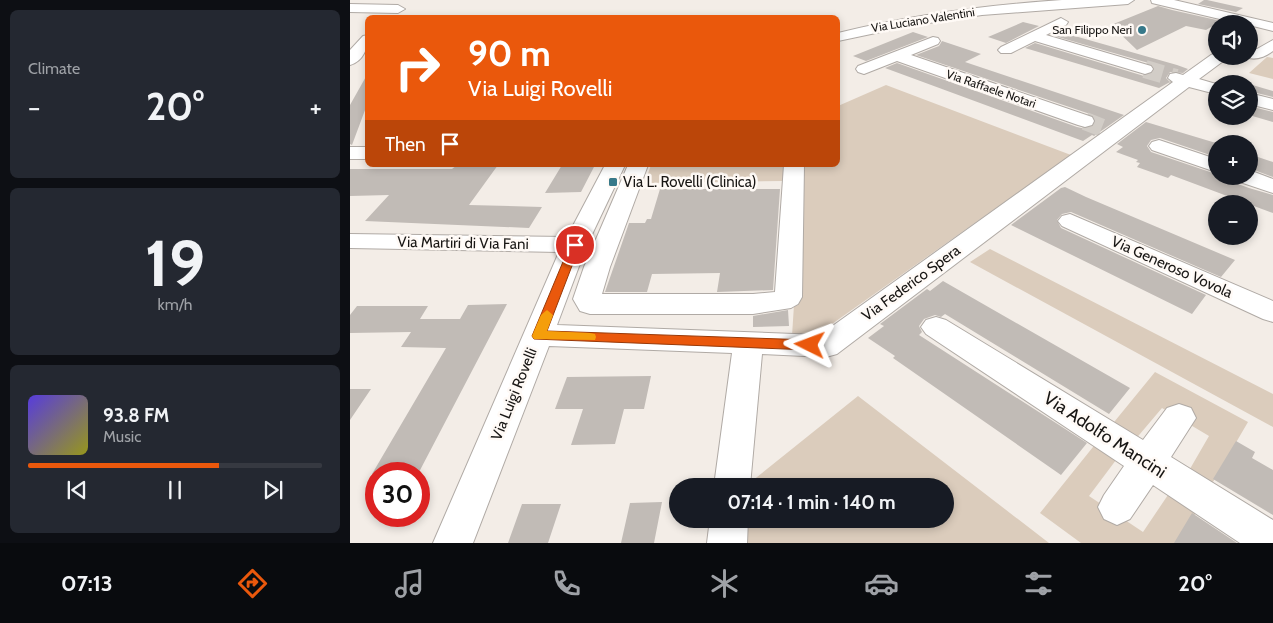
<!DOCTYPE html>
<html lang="en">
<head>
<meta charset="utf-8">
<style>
  body { margin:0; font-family:Cabin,sans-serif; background:#242831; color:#f1f3f6; height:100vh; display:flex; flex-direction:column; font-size:19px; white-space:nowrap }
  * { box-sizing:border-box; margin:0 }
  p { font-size:16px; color:#9ea1a6 }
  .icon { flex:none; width:28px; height:28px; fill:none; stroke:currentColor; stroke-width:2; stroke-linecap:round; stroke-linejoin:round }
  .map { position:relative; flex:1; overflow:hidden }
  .sheet { display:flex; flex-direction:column; gap:10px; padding:10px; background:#0d0f14; width:350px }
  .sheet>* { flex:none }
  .guide { position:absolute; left:15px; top:15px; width:475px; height:152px; border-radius:8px; box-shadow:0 2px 8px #0003; background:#ea580c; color:#fff; overflow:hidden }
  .fabs { position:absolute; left:858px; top:15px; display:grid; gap:10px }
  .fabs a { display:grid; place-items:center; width:50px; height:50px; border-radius:50%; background:#171b24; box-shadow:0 2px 8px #0003; font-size:25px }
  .speed { position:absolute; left:15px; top:462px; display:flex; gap:10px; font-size:25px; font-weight:700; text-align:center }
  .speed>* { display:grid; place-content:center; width:65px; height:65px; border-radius:50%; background:#171b24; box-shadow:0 2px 8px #0003; line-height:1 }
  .speed .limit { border:8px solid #d22; background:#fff; color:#111 }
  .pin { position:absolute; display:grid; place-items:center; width:42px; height:42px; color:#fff; margin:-21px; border:2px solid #fff; border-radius:50%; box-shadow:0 1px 5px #0007 }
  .me { position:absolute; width:55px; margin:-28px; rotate:273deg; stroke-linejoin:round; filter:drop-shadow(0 0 4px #0008) }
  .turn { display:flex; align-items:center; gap:18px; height:105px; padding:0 20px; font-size:22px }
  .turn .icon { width:65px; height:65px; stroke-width:2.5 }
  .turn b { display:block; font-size:35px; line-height:42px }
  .then { display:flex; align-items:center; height:48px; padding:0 20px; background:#0003; gap:10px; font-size:19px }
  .big { font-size:38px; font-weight:700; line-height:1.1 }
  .sheet .tile { flex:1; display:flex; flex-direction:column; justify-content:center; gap:8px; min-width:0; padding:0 18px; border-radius:8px; background:#242831 }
  .sheet .dial { align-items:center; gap:0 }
  .dial b { font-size:65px; line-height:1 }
  .song { display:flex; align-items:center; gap:15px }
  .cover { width:60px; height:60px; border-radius:8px; background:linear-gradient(135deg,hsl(250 70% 55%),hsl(60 70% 35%)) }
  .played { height:5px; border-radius:2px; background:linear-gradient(90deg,#ea580c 65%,#363941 65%) }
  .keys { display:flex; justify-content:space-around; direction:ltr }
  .heat { display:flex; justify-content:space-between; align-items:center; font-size:28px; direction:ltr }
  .trip { position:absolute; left:319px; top:478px; width:285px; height:50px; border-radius:25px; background:#171b24; box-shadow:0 2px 8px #0003; font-weight:700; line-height:50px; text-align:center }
  .dock { display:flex; height:80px; justify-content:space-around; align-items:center; background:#090b0e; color:#9ea1a6 }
  .dock .icon { width:35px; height:35px }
  .dock .active { color:#ea580c }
  .dock b { font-size:22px; color:#f1f3f6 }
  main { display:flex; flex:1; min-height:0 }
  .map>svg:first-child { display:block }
  .green { fill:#dbccbc }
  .building { fill:#c1bbb6 }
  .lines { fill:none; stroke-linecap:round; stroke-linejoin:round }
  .minor-tunnel { stroke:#d2cdc7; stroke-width:18; stroke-dasharray:18 9; stroke-linecap:butt }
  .minor-casing { stroke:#b0aaa5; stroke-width:2 }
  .minor { fill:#fff; fill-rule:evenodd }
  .route { fill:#ea580c; stroke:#983908 }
  .slow { fill:#f59e0b }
  .poi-dot { fill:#37798a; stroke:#fffaf6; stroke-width:2 }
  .labels { text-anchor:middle; stroke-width:5; stroke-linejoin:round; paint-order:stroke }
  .far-street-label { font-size:12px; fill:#181614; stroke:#fffaf6 }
  .far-poi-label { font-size:12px; fill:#181614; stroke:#fffaf6; text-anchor:end }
  .poi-label { font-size:15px; fill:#181614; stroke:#fffaf6; text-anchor:start }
  .street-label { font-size:15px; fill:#181614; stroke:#fffaf6 }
  .near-street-label { font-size:18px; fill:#181614; stroke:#fffaf6 }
</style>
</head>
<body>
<main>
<section class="sheet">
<div class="tile"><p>Climate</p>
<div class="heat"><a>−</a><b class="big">20°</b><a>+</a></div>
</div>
<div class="tile dial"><b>19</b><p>km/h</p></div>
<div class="tile">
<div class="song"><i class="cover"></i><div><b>93.8 FM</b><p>Music</p></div></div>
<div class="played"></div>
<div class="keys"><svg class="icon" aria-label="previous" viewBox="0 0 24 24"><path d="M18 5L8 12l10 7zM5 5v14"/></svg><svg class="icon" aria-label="pause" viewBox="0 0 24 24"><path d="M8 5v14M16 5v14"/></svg><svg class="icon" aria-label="next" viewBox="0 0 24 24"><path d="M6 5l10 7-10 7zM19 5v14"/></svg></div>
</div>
</section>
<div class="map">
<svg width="923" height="543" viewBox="0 0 923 543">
  <rect width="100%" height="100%" fill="#f3ede7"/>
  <path class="green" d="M917,57l6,1v21l-24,-6z
    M536,85l185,70 -249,176 -13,5h-17l11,-171h35v-59z
    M301,165h133l-1,16 -137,2 -1,-1z
    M640,249l283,145v33l-303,-165z
    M805,372l93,50 -38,65 -23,-13 22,-38 -47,-28 -28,33 -24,-14z
    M508,396l191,147h-302l2,-24h196v-33h-194l1,-5z
    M747,442l22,14 -30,40 54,36 29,-43 28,17 -22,37h-97l-41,-30z"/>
  <path class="building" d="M854,0h3l36,8 -7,4 -38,-8z
    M808,6l14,4 49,11 -15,9 -20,-4 -49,24 -26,-25z
    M673,22l16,4 -33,17 -18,-6z
    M707,31l120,34 11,4 -5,4 -13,-1 -4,6 4,4 -11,6 -134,-40 10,-5 109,33 8,-2 3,-4 -3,-6 -101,-29z
    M563,32l15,5 -62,24 -13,-5z
    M592,41l39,13 -16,8 159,53 -30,21 -2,-1 -9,6 -198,-73 12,-5 180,64 9,2 8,-3 2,-6 -3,-5 -177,-60 23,-9z
    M18,73v29l-16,43 -2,-1v-39z
    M899,84l24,7v6l-24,-6z
    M899,106l24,6v10l-24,-7z
    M796,122l70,21v14l-56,-19 -9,2 -4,6 4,6 65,22v2l33,12 24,7v18l-102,-38 -3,3 -31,-11 3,-4 -4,-1 2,-2 -22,-8 7,-5 -6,-3z
    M899,154l24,8v15l-24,-9z
    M107,165h41l-29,40 73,2 -13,21 -164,-7 24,-26 -39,1v-27h102z
    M212,165h33l-14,27 -36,1z
    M715,187l21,10 149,63 -14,17 -150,-65 -9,2 -5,6 4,8 145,67 -14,19 -181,-89 50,-37z
    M310,189h120l-7,101 -56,2 3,-19 -68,1 -5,18h-42l24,-69h16l2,-4h4z
    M593,281l187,107 -21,26 -164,-100 -4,3 -6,-2 -11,4 -5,7 3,6 -3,3 168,108 -26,32 -168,-117 2,-2 -27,-18 16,-12 -4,-2 47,-35 3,2z
    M157,304l-89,170h-46l74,-126 -45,-1 10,-15 -61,1v-18l7,-9h71l-8,13h40l8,-14z
    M438,310l1,16 -36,1v-11z
    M301,376l-7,33h-20l-9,35 -44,1 12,-36h-28l12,-32z
    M0,389h21l-21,31z
    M886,441l19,11 -3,6 21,12v45l-60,-36z
    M312,502l-8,41h-33l9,-40z
    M172,504h39l-13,39h-40z
    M842,513l45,30h-63z"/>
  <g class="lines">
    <path class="minor-tunnel" d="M795,69l31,9
      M735,121l18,7"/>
    <defs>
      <path id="minor" d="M712,0h72l-6,4 -146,11 -73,11 -71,15v-8c73,-18 148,-28 224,-33z
        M801,0h23l99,23v8l-24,-6v-1h-8l-89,-21z
        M0,4l48,1 7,4 -7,4 -48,-1z
        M711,18l7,4 -2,3 -20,10 105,31 2,3 -2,3 -6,2 -110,-33 -24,12h-10l-3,-3 3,-3z
        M18,35c0,12 -4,26 -18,30v-15l13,-14z
        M583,37l5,1 2,3 -2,3 -27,11 181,62 2,4 -2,4 -7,2 -7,-2 -181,-64 -33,13 -6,-2 -2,-3 2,-3z
        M923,40v11c-9,7 -20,10 -30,5h6v-7h8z
        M866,53v3h23l-3,3 -14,3 -23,17 17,5v10l-27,-7 -352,267 -11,3 -64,-3 -12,132h-36l18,-133 -183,-7 -76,197h-40l126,-291 -209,-4v-14l217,3 38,-72h20l-38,80 -30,80 263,10 353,-253 -5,-4 2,-4 6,-1 7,2 28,-20z
        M899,93l24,6v11l-24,-6z
        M809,140l57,19v13l-64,-22 -3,-4 3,-4z
        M0,147h18v12h-18z
        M278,165h20l-38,102 -8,27h151l22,-2 9,-127h20l-2,132 -4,7 -7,4 -38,6h-163l-10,-3 -7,-12 11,-32z
        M899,170l24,9v14l-36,-12 -3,-5h15z
        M720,214l203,87v21l-10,-3 -201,-93 -4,-5 4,-5z
        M586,317l10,3 197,120 24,-32 12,-4 12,4 5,10 -25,39 102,63v23h-33l-87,-58 -23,34 -13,6 -13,-6 -6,-12 6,-12 20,-29 -198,-132 -5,-7 5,-7z
        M360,519h38l-1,24h-40z"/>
    </defs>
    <use href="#minor" class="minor-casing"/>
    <use href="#minor" class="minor"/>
  </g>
  <path class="route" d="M225,242l5,3 -33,86 263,9 4,2 2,3 -2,3 -4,2 -276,-11 -2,-3 38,-91z"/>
  <path class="slow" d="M197,310l6,5 -6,16 43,2 5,1 1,3 -1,3 -61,-1 -2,-3 9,-21z"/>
  <g class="poi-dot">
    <circle cx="792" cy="30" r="5"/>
    <rect x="258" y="177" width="10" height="10" rx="2.5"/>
  </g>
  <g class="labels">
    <g class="far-street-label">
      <text transform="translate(573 20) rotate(-9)" y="4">Via Luciano Valentini</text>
      <text transform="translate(641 89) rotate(19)" y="4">Via Raffaele Notari</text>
    </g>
    <g class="far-poi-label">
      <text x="782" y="34">San Filippo Neri</text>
    </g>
    <g class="poi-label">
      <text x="273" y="187">Via L. Rovelli (Clinica)</text>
    </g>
    <g class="street-label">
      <text transform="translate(113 243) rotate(1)" y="5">Via Martiri di Via Fani</text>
      <text transform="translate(822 267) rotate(24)" y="5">Via Generoso Vovola</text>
      <text transform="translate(561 283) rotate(-36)" y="5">Via Federico Spera</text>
      <text transform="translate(164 394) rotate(-68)" y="5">Via Luigi Rovelli</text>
    </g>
    <g class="near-street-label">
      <text transform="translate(755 435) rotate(33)" y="6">Via Adolfo Mancini</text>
    </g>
  </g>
</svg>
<div class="fabs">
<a><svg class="icon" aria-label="sound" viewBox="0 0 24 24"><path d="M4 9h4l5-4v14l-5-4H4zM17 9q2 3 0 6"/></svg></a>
<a><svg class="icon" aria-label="layers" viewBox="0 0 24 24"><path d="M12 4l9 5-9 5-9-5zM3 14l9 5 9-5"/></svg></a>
<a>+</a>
<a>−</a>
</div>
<div class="speed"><div class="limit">30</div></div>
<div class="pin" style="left:225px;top:245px;background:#d93025"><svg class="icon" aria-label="arrive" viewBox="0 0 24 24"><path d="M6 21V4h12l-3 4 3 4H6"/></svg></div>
<svg class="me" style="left:460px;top:345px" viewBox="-20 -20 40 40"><path d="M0-17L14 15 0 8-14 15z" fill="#ea580c" stroke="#fff" stroke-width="4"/></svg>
<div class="trip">07:14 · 1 min · 140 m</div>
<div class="guide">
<div class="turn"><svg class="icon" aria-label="right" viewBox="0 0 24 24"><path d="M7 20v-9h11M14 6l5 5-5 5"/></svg><div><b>90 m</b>Via Luigi Rovelli</div></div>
<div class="then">Then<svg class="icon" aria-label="arrive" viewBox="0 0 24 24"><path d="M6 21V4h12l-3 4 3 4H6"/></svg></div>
</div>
</div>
</main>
<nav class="dock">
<b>07:13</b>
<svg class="icon active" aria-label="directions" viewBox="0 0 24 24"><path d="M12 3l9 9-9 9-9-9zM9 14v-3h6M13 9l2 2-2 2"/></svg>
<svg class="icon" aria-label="music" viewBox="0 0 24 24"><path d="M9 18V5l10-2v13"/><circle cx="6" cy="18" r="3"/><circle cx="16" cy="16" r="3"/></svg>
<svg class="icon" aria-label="phone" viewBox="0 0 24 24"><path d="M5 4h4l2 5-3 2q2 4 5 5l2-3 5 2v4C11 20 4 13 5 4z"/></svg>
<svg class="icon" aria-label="climate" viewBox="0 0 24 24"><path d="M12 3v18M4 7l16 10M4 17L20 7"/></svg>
<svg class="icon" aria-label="car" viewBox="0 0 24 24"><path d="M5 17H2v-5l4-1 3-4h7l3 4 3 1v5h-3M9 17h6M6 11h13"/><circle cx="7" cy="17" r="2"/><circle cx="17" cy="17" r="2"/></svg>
<svg class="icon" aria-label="filters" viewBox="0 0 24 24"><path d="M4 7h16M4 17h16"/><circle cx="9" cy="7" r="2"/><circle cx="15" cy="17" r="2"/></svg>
<b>20°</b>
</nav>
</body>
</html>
